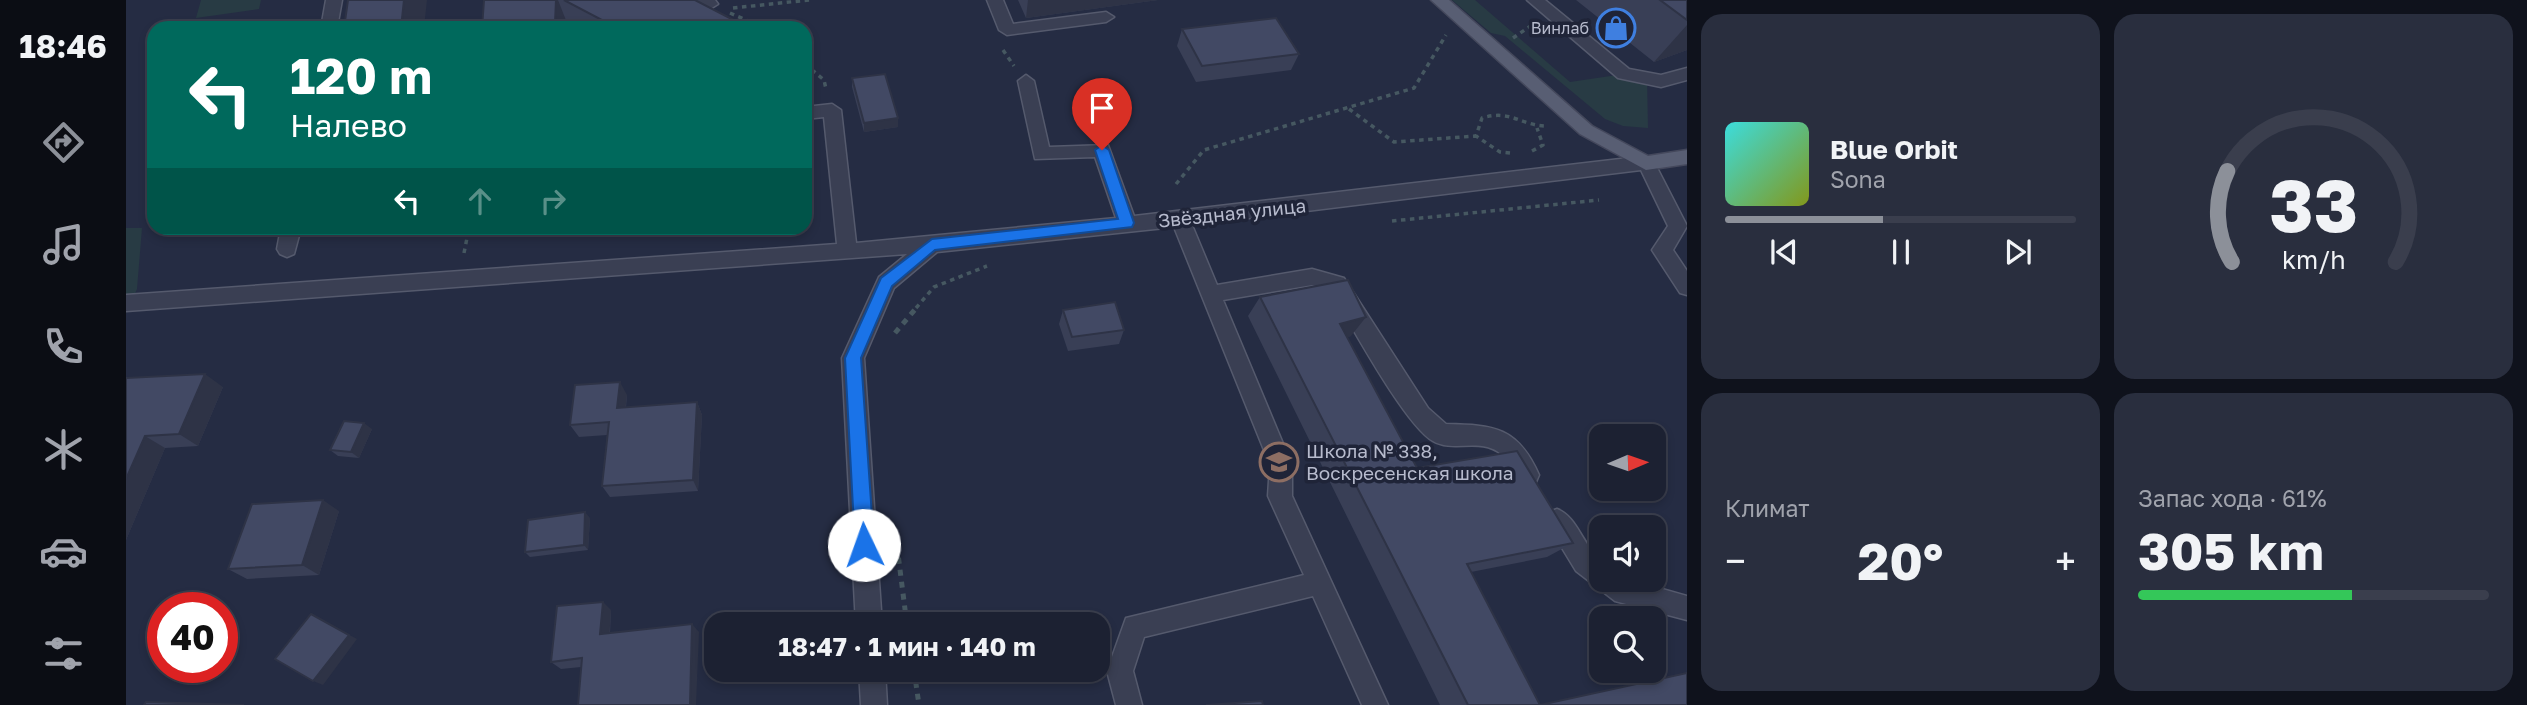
<!DOCTYPE html>
<html lang="ru">
<head>
<meta charset="utf-8">
<style>
  body { margin:0; font-family:"Golos Text",sans-serif; background:#292e3e; color:#f1f3f6; height:100vh; display:flex; flex-direction:column; font-size:26px; white-space:nowrap }
  * { box-sizing:border-box; margin:0 }
  p { font-size:23px; color:#a0a3ac }
  .icon { flex:none; width:38px; height:38px; fill:none; stroke:currentColor; stroke-width:2; stroke-linecap:round; stroke-linejoin:round }
  .map { position:relative; flex:1; overflow:hidden }
  .panel { display:flex; flex-direction:column; gap:14px; padding:14px; background:#0f121c; width:840px }
  .panel>* { flex:none }
  .guide { position:absolute; left:21px; top:21px; width:665px; height:214px; border-radius:21px; box-shadow:0 4px 10px #0003,0 0 0 2px #3a3e4d; background:#00695c; color:#fff; overflow:hidden }
  .needle { width:46px; rotate:88deg }
  .tools { position:absolute; left:1463px; top:424px; display:grid; gap:14px }
  .tools a { display:grid; place-items:center; width:77px; height:77px; border-radius:14px; background:#1c2132; box-shadow:0 4px 10px #0003,0 0 0 2px #3a3e4d; font-size:35px }
  .speed { position:absolute; left:21px; top:592px; display:flex; gap:14px; font-size:35px; font-weight:700; text-align:center }
  .speed>* { display:grid; place-content:center; width:91px; height:91px; border-radius:50%; background:#1c2132; box-shadow:0 4px 10px #0003,0 0 0 2px #3a3e4d; line-height:1 }
  .speed .limit { border:10px solid #d22; background:#fff; color:#111 }
  .pin { position:absolute; display:grid; place-items:center; width:60px; height:60px; color:#fff; margin:-72px -30px; border-radius:50% 50% 50% 0; rotate:-45deg; box-shadow:0 0 7px #0007 }
  .pin .icon { rotate:45deg }
  .me { position:absolute; width:77px; margin:-38px; rotate:357deg; stroke-linejoin:round; filter:drop-shadow(0 0 5px #0008) }
  .turn { display:flex; align-items:center; gap:24px; height:147px; padding:0 28px; font-size:32px }
  .turn .icon { width:91px; height:91px; stroke-width:2.5 }
  .turn b { display:block; font-size:49px; line-height:60px }
  .lanes { display:flex; align-items:center; height:66px; padding:0 28px; background:#0003; justify-content:center; gap:35px; direction:ltr }
  .lanes .off { opacity:.35 }
  .big { font-size:52px; font-weight:700; line-height:1.1 }
  .panel .card { flex:1; display:flex; flex-direction:column; justify-content:center; gap:10px; min-width:0; padding:0 24px; border-radius:21px; background:#292e3e }
  .panel .dial { align-items:center; gap:0 }
  .dial svg { height:182px; overflow:visible; fill:none; stroke:#3a3e4d; stroke-width:7; stroke-linecap:round; text-anchor:middle }
  .dial text { fill:#f1f3f6; stroke:none }
  .song { display:flex; align-items:center; gap:21px }
  .cover { width:84px; height:84px; border-radius:10px; background:linear-gradient(135deg,hsl(180 70% 55%),hsl(70 70% 35%)) }
  .played { height:7px; border-radius:4px; background:linear-gradient(90deg,#8c9099 45%,#3a3e4d 45%) }
  .keys { display:flex; justify-content:space-around; direction:ltr }
  .heat { display:flex; justify-content:space-between; align-items:center; font-size:38px; direction:ltr }
  .charge { height:10px; border-radius:5px; background:linear-gradient(90deg,#34c759 61%,#3a3e4d 0) }
  .panel .tiles { flex:1; display:grid; gap:14px; grid-template-columns:repeat(2,1fr) }
  .trip { position:absolute; left:578px; top:612px; width:406px; height:70px; border-radius:21px; background:#1c2132; box-shadow:0 4px 10px #0003,0 0 0 2px #3a3e4d; font-weight:700; line-height:70px; text-align:center }
  main { display:flex; flex:1; min-height:0 }
  .tabs { display:flex; flex-direction:column; width:126px; justify-content:space-around; align-items:center; background:#0b0d14; color:#a0a3ac }
  .tabs .icon { width:49px; height:49px }
  .tabs .active { color:#8c9099 }
  .tabs b { font-size:32px; color:#f1f3f6 }
  .map>svg:first-child { display:block }
  .green { fill:#283b44 }
  .lines { fill:none; stroke-linecap:round; stroke-linejoin:round }
  .minor-casing { stroke:#555a6d; stroke-width:3 }
  .major-casing { stroke:#44485c; stroke-width:3 }
  .path-far1 { stroke:#465861; stroke-width:3.5; stroke-dasharray:4.5 4.5; stroke-linecap:butt }
  .path { stroke:#465861; stroke-width:5; stroke-dasharray:6 6; stroke-linecap:butt }
  .minor { fill:#3a3f53; fill-rule:evenodd }
  .major { fill:#585e73; fill-rule:evenodd }
  .wall { fill:#393f56 }
  .shaded-wall { fill:#2e3346 }
  .building { fill:#424964; stroke:#2e3346; stroke-width:2 }
  .route { fill:#1a73e8; stroke:#114b97; stroke-width:2 }
  .labels { text-anchor:middle; stroke-width:7; stroke-linejoin:round; paint-order:stroke }
  .far-poi-label { font-size:16px; fill:#b7bbcd; stroke:#1f2438; text-anchor:end }
  .street-label { font-size:19px; fill:#b7bbcd; stroke:#1f2438 }
  .poi-label { font-size:19px; fill:#b7bbcd; stroke:#1f2438; text-anchor:start }
</style>
</head>
<body>
<main>
<nav class="tabs">
<b>18:46</b>
<svg class="icon active" aria-label="directions" viewBox="0 0 24 24"><path d="M12 3l9 9-9 9-9-9zM9 14v-3h6M13 9l2 2-2 2"/></svg>
<svg class="icon" aria-label="music" viewBox="0 0 24 24"><path d="M9 18V5l10-2v13"/><circle cx="6" cy="18" r="3"/><circle cx="16" cy="16" r="3"/></svg>
<svg class="icon" aria-label="phone" viewBox="0 0 24 24"><path d="M5 4h4l2 5-3 2q2 4 5 5l2-3 5 2v4C11 20 4 13 5 4z"/></svg>
<svg class="icon" aria-label="climate" viewBox="0 0 24 24"><path d="M12 3v18M4 7l16 10M4 17L20 7"/></svg>
<svg class="icon" aria-label="car" viewBox="0 0 24 24"><path d="M5 17H2v-5l4-1 3-4h7l3 4 3 1v5h-3M9 17h6M6 11h13"/><circle cx="7" cy="17" r="2"/><circle cx="17" cy="17" r="2"/></svg>
<svg class="icon" aria-label="filters" viewBox="0 0 24 24"><path d="M4 7h16M4 17h16"/><circle cx="9" cy="7" r="2"/><circle cx="15" cy="17" r="2"/></svg>
</nav>
<div class="map">
<svg width="1561" height="705" viewBox="0 0 1561 705">
  <rect width="100%" height="100%" fill="#252c43"/>
  <path class="green" d="M75,0h60l-2,9 -63,9z
    M1326,0h23l95,82 54,-8 23,4 1,50 -25,-2 -18,-7 -100,-83 -14,-3z
    M0,228h16l-5,61 -11,24z"/>
  <g class="lines">
    <defs>
      <path id="minor" d="M200,0h16l-5,28h-16z
        M568,0h21l3,4 -8,5z
        M861,0h16l10,24 93,-12 8,5 -8,5 -99,13 -8,-5z
        M1401,0h18l84,69 32,6 26,-7v12l-26,7 -43,-9z
        M900,75l8,6 15,66 59,-2 26,71 512,-60 6,2 35,68 -14,24 14,21v24l-7,-2 -28,-43 16,-24 -27,-56 -449,55 25,60 95,-16 32,9 84,130 18,16c48,1 72,3 93,51l-3,7 -8,4c-15,-6 -15,-23 -27,-32 -20,-17 -48,-1 -68,-13 -29,-17 -82,-117 -103,-151l-18,-5 -89,15 69,165v31l96,209h-26l-49,-109 -169,41 -11,34 9,34h-26l-9,-34 19,-53 178,-43 -36,-79 2,-31 -96,-238 -237,25 -43,36 -30,70 18,267h-26l-14,-267 37,-81 28,-23 -781,57v-16l711,-51 -13,-127 -19,2v-12l27,-3 9,6 15,133 260,-25 -21,-61 -60,2 -17,-78z
        M155,228h20l-7,26 -7,3 -7,-3 -3,-5z
        M1431,509c21,8 26,38 44,51v19h26l60,17v24l-72,-19 -39,-30 -31,-51 4,-8z
        M733,670h26l2,35h-26z"/>
      <path id="major" d="M1305,0h18l143,126 56,30 39,-6v14l-41,6 -66,-36z"/>
    </defs>
    <use href="#minor" class="minor-casing"/>
    <use href="#major" class="major-casing"/>
    <path class="path-far1" d="M607,8l76,-8
      M604,13l34,15
      M1387,38l19,-13
      M877,50l11,16
      M679,64l19,16 2,9
      M1223,109l45,33 82,-6
      M1406,151l11,-6 -6,-17
      M1384,153l-10,-1 -24,-16 6,-18c29,-9 39,8 65,8
      M1050,184l28,-34 210,-62 32,-53
      M1266,221l207,-21
      M338,253l5,-25
      M790,308l18,-21 53,-21"/>
    <path class="path" d="M769,333l23,-27
      M771,546l10,79
      M788,670l5,35"/>
    <use href="#minor" class="minor"/>
    <use href="#major" class="major"/>
  </g>
  <path class="wall" d="M358,0h211l54,28h-267z
    M892,0h140l-132,18z
    M1450,0h111v50l-33,12z
    M1056,29l117,25 -8,16 -95,12 -19,-36z
    M726,78l46,40v9l-34,5 -12,-45z
    M232,228h30l-27,3z
    M1134,297l91,39 -4,1 70,131 156,75 -26,14 -76,15 69,133h147h-247l-192,-389z
    M937,310l61,20 -5,14 -51,7 -9,-27z
    M0,378l97,9 -25,59 -33,2 -39,92z
    M501,395l-1,12 71,-5 5,13 -4,76 -88,6 -8,-11 5,-51 -28,2 -9,-12z
    M246,429l-13,29 -21,-2 -8,-6z
    M213,511l-20,64 -72,4 -19,-10z
    M464,518l-2,32 -58,7 -5,-5z
    M485,610l-1,23 89,-1 -118,35 -20,2 -10,-7z"/>
  <path class="shaded-wall" d="M278,0h23l-3,28h-23z
    M430,0h2l11,28h-52z
    M902,0h130l-132,18z
    M1561,25v25l-33,12z
    M772,118v9l-34,5v-9z
    M1240,317l-15,19 -26,8 15,-20z
    M79,374l18,13 -25,59 -19,-12z
    M494,382l7,13 -3,25 -7,-12z
    M571,402l5,13 -4,76 -5,-11z
    M238,423l8,6 -13,29 -8,-6z
    M19,436l20,12 -39,92v-61z
    M197,500l16,11 -20,64 -17,-10z
    M459,512l5,6 -2,32 -4,-5z
    M477,602l8,8 -2,31 -9,-7z
    M185,614l46,25 -34,46 -10,-4z
    M566,624l7,8 -3,73h-6z"/>
  <path class="building" d="M222,0h56l-3,28h-57z
    M358,0h72l-1,23 -38,5h-35z
    M438,0h131l54,28h-132z
    M1534,0h27v20z
    M1150,18l23,36 -97,12 -20,-37z
    M759,74l13,44 -34,5 -12,-45z
    M1222,280l18,37 -26,7 77,144 100,-17 56,92 -106,21 73,141 147,-32v32h-219l-208,-408z
    M989,302l9,28 -52,7 -9,-27z
    M79,374l-26,60 -34,2 -19,43v-101z
    M494,382l-3,26 80,-6 -4,78 -91,6 7,-64 -39,3 5,-40z
    M218,421l20,2 -13,29 -21,-2z
    M197,500l-21,65 -74,4 24,-65z
    M459,512l-1,33 -59,7 3,-32z
    M477,602l-3,32 92,-10 -2,81h-112l4,-47 -31,4 6,-56z
    M185,614l38,21 -36,46 -38,-22z
    M1136,701l1,4h-57h1z
    M20,702l98,3h-100z"/>
  <path class="route" d="M976,145l7,5 25,73 -2,4 -197,23 -43,36 -31,72 13,187 -3,6 -7,3 -6,-3 -3,-6 -10,-187 36,-80 51,-39 186,-20 -23,-69z"/>
  <defs>
    <symbol id="shop-ring" viewBox="-11 -11 22 22"><circle r="9.5" fill="#1f2438" stroke="#3f7fe0" stroke-width="1.5"/><path d="M-5-2.5h2.3a2.7 3.5 0 0 1 5.4 0H5L5.5 6h-11ZM-1.5-2.5h3a1.5 2.3 0 0 0-3 0Z" fill="#3f7fe0"/></symbol>
    <symbol id="school-ring" viewBox="-11 -11 22 22"><circle r="9.5" fill="#1f2438" stroke="#8d6e63" stroke-width="1.5"/><path d="M0-5L7-2L0 1L-7-2ZM-4 1L0 2.5L4 1V4Q0 6-4 4Z" fill="#8d6e63"/></symbol>
  </defs>
  <g fill-rule="evenodd">
    <use href="#shop-ring" x="1468" y="6" width="44" height="44"/>
    <use href="#school-ring" x="1131" y="440" width="44" height="44"/>
  </g>
  <g class="labels">
    <g class="far-poi-label">
      <text x="1463" y="34">Винлаб</text>
    </g>
    <g class="street-label">
      <text transform="translate(1106 213) rotate(-6)" y="7">Звёздная улица</text>
    </g>
    <g class="poi-label">
      <text x="1180" y="458">Школа № 338,<tspan x="1180" dy="22">Воскресенская школа</tspan></text>
    </g>
  </g>
</svg>
<div class="tools">
<a><svg class="needle" viewBox="-14 -14 28 28"><path d="M0-13l5 13h-10z" fill="#e53935"/><path d="M0 13l5-13h-10z" fill="#a0a3ac"/></svg></a>
<a><svg class="icon" aria-label="sound" viewBox="0 0 24 24"><path d="M4 9h4l5-4v14l-5-4H4zM17 9q2 3 0 6"/></svg></a>
<a><svg class="icon" aria-label="search" viewBox="0 0 24 24"><circle cx="10" cy="10" r="6"/><path d="M15 15l6 6"/></svg></a>
</div>
<div class="speed"><div class="limit">40</div></div>
<div class="pin" style="left:976px;top:150px;background:#d93025"><svg class="icon" aria-label="arrive" viewBox="0 0 24 24"><path d="M6 21V4h12l-3 4 3 4H6"/></svg></div>
<svg class="me" style="left:738px;top:545px" viewBox="-20 -20 40 40"><circle r="19" fill="#fff"/><path d="M0-13L10 11 0 6-10 11z" fill="#1a73e8"/></svg>
<div class="trip">18:47 · 1 мин · 140 m</div>
<div class="guide">
<div class="turn"><svg class="icon" aria-label="left" viewBox="0 0 24 24"><path d="M17 20v-9H6M10 6l-5 5 5 5"/></svg><div><b>120 m</b>Налево</div></div>
<div class="lanes"><svg class="icon" aria-label="left" viewBox="0 0 24 24"><path d="M17 20v-9H6M10 6l-5 5 5 5"/></svg><svg class="icon off" aria-label="ahead" viewBox="0 0 24 24"><path d="M12 20V5M6 11l6-6 6 6"/></svg><svg class="icon off" aria-label="right" viewBox="0 0 24 24"><path d="M7 20v-9h11M14 6l5 5-5 5"/></svg></div>
</div>
</div>
<section class="panel">
<div class="tiles">
<div class="card">
<div class="song"><i class="cover"></i><div><b>Blue Orbit</b><p>Sona</p></div></div>
<div class="played"></div>
<div class="keys"><svg class="icon" aria-label="previous" viewBox="0 0 24 24"><path d="M18 5L8 12l10 7zM5 5v14"/></svg><svg class="icon" aria-label="pause" viewBox="0 0 24 24"><path d="M8 5v14M16 5v14"/></svg><svg class="icon" aria-label="next" viewBox="0 0 24 24"><path d="M6 5l10 7-10 7zM19 5v14"/></svg></div>
</div>
<div class="card dial"><svg viewBox="0 0 100 80">
<path d="M14 69A42 42 0 1 1 86 69"/>
<path d="M14 69A42 42 0 0 1 12 29" stroke="#8c9099"/>
<text x="50" y="56" font-size="32" font-weight="700">33</text>
<text x="50" y="72" font-size="11">km/h</text>
</svg></div>
<div class="card"><p>Климат</p>
<div class="heat"><a>−</a><b class="big">20°</b><a>+</a></div>
</div>
<div class="card"><p>Запас хода · 61%</p><b class="big">305 km</b><div class="charge"></div></div>
</div>
</section>
</main>
</body>
</html>
